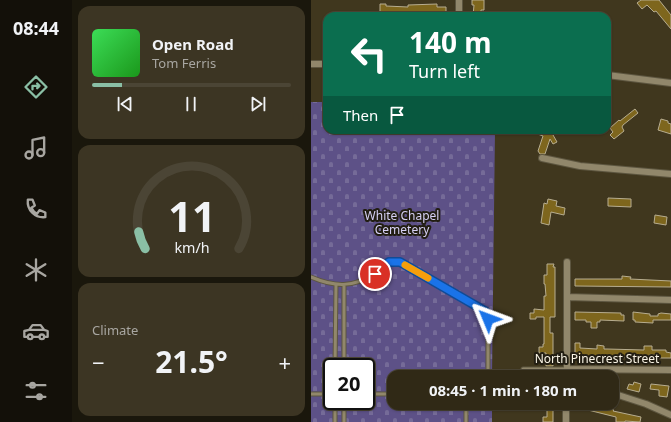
<!DOCTYPE html>
<html lang="en">
<head>
<meta charset="utf-8">
<style>
  body { margin:0; font-family:"Noto Sans",sans-serif; background:#3c3523; color:#f1f3f6; height:100vh; display:flex; flex-direction:column; font-size:15px; white-space:nowrap }
  * { box-sizing:border-box; margin:0 }
  p { font-size:13px; color:#a8a6a1 }
  .icon { flex:none; width:22px; height:22px; fill:none; stroke:currentColor; stroke-width:2; stroke-linecap:round; stroke-linejoin:round }
  .map { position:relative; flex:1; overflow:hidden }
  .drawer { display:flex; flex-direction:column; gap:6px; padding:6px; background:#1a170c; width:239px }
  .drawer>* { flex:none }
  .hud { position:absolute; left:12px; top:12px; width:288px; height:122px; border-radius:12px; box-shadow:0 1px 3px #0004,0 0 0 1px #4b4535; background:#0b6e4f; color:#fff; overflow:hidden }
  .speed { position:absolute; left:12px; top:358px; display:flex; gap:8px; font-size:20px; font-weight:700; text-align:center }
  .speed>* { display:grid; place-content:center; width:52px; height:52px; border-radius:50%; background:#302916; box-shadow:0 1px 3px #0004,0 0 0 1px #4b4535; line-height:1 }
  .speed .limit { border:2px solid #111; border-radius:6px; background:#fff; color:#111 }
  .pin { position:absolute; display:grid; place-items:center; width:34px; height:34px; color:#fff; margin:-17px; border:2px solid #fff; border-radius:50%; box-shadow:0 1px 4px #0007 }
  .me { position:absolute; width:44px; margin:-22px; rotate:314deg; stroke-linejoin:round; filter:drop-shadow(0 0 3px #0008) }
  .turn { display:flex; align-items:center; gap:14px; height:84px; padding:0 20px; font-size:18px }
  .turn .icon { width:52px; height:52px; stroke-width:2.5 }
  .turn b { display:block; font-size:28px; line-height:34px }
  .then { display:flex; align-items:center; height:38px; padding:0 20px; background:#0003; gap:8px; font-size:15px }
  .big { font-size:30px; font-weight:700; line-height:1.1 }
  .drawer .widget { flex:1; display:flex; flex-direction:column; justify-content:center; gap:6px; min-width:0; padding:0 14px; border-radius:12px; background:#3c3523 }
  .drawer .dial { align-items:center; gap:0 }
  .dial svg { height:104px; overflow:visible; fill:none; stroke:#4b4535; stroke-width:7; stroke-linecap:round; text-anchor:middle }
  .dial text { fill:#f1f3f6; stroke:none }
  .song { display:flex; align-items:center; gap:12px }
  .cover { width:48px; height:48px; border-radius:6px; background:linear-gradient(135deg,hsl(130 70% 55%),hsl(120 70% 35%)) }
  .played { height:4px; border-radius:2px; background:linear-gradient(90deg,#8abfa5 15%,#4b4535 15%) }
  .keys { display:flex; justify-content:space-around; direction:ltr }
  .heat { display:flex; justify-content:space-between; align-items:center; font-size:22px; direction:ltr }
  .trip { position:absolute; left:76px; top:370px; width:232px; height:40px; border-radius:12px; background:#302916; box-shadow:0 1px 3px #0004,0 0 0 1px #4b4535; font-weight:700; line-height:40px; text-align:center }
  main { display:flex; flex:1; min-height:0 }
  .menu { display:flex; flex-direction:column; width:72px; justify-content:space-around; align-items:center; background:#131009; color:#a8a6a1 }
  .menu .icon { width:28px; height:28px }
  .menu .on { color:#8abfa5 }
  .menu b { font-size:18px; color:#f1f3f6 }
  .map>svg:first-child { display:block }
  .cemetery { fill:url(#cemetery-stones); fill-rule:evenodd }
  .building { fill:#7e661d; stroke:#b7ad90 }
  .lines { fill:none; stroke-linecap:round; stroke-linejoin:round }
  .lane-casing { stroke:#5d5640; stroke-width:5 }
  .street-casing { stroke:#5d5640; stroke-width:8 }
  .lane { stroke:#91876b; stroke-width:3 }
  .street { stroke:#91876b; stroke-width:6 }
  .route-casing { stroke:#114b97; stroke-width:10 }
  .route { stroke:#1a73e8; stroke-width:7 }
  .slow { stroke:#f59e0b; stroke-width:7 }
  .labels { text-anchor:middle; stroke-width:4; stroke-linejoin:round; paint-order:stroke }
  .park-label { font-size:12px; fill:#d6d0f4; stroke:#221e13 }
  .street-label { font-size:12px; fill:#faf5e6; stroke:#221e13 }
</style>
</head>
<body>
<main>
<nav class="menu">
<b>08:44</b>
<svg class="icon on" aria-label="directions" viewBox="0 0 24 24"><path d="M12 3l9 9-9 9-9-9zM9 14v-3h6M13 9l2 2-2 2"/></svg>
<svg class="icon" aria-label="music" viewBox="0 0 24 24"><path d="M9 18V5l10-2v13"/><circle cx="6" cy="18" r="3"/><circle cx="16" cy="16" r="3"/></svg>
<svg class="icon" aria-label="phone" viewBox="0 0 24 24"><path d="M5 4h4l2 5-3 2q2 4 5 5l2-3 5 2v4C11 20 4 13 5 4z"/></svg>
<svg class="icon" aria-label="climate" viewBox="0 0 24 24"><path d="M12 3v18M4 7l16 10M4 17L20 7"/></svg>
<svg class="icon" aria-label="car" viewBox="0 0 24 24"><path d="M5 17H2v-5l4-1 3-4h7l3 4 3 1v5h-3M9 17h6M6 11h13"/><circle cx="7" cy="17" r="2"/><circle cx="17" cy="17" r="2"/></svg>
<svg class="icon" aria-label="filters" viewBox="0 0 24 24"><path d="M4 7h16M4 17h16"/><circle cx="9" cy="7" r="2"/><circle cx="15" cy="17" r="2"/></svg>
</nav>
<section class="drawer">
<div class="widget">
<div class="song"><i class="cover"></i><div><b>Open Road</b><p>Tom Ferris</p></div></div>
<div class="played"></div>
<div class="keys"><svg class="icon" aria-label="previous" viewBox="0 0 24 24"><path d="M18 5L8 12l10 7zM5 5v14"/></svg><svg class="icon" aria-label="pause" viewBox="0 0 24 24"><path d="M8 5v14M16 5v14"/></svg><svg class="icon" aria-label="next" viewBox="0 0 24 24"><path d="M6 5l10 7-10 7zM19 5v14"/></svg></div>
</div>
<div class="widget dial"><svg viewBox="0 0 100 80">
<path d="M14 69A42 42 0 1 1 86 69"/>
<path d="M14 69A42 42 0 0 1 9 56" stroke="#8abfa5"/>
<text x="50" y="56" font-size="32" font-weight="700">11</text>
<text x="50" y="72" font-size="11">km/h</text>
</svg></div>
<div class="widget"><p>Climate</p>
<div class="heat"><a>−</a><b class="big">21.5°</b><a>+</a></div>
</div>
</section>
<div class="map">
<svg width="360" height="422" viewBox="0 0 360 422">
  <defs>
    <pattern id="cemetery-stones" width="16" height="16" patternUnits="userSpaceOnUse"><rect width="16" height="16" fill="#5d5187"/><path d="M2 7V4a2 2 0 0 1 4 0v3zM10 15v-3a2 2 0 0 1 4 0v3z" fill="#756b98"/></pattern>
  </defs>
  <rect width="100%" height="100%" fill="#40371e"/>
  <path class="cemetery" d="M0,102h16v28h168l-3,247h-98v26h98v19h-181zM21,367h34v34h-34z"/>
  <path class="building" d="M161,0h12v10h-3v6h-8l1,-11h-2z
    M330,0h18l12,15v14l-15,-18 -2,1 -7,-7 -5,4 -5,-6z
    M69,4h6v2l22,1v-2l29,-1v3h9v6h-7l-1,3 -9,-1v-2h-17l-14,1v1h-5v1h-5v-1h-8z
    M324,109l3,4 -15,12 -1,2 2,4 -10,8 -4,-4 3,-3 -3,-4 9,-8 1,1z
    M350,119l7,2v2l3,1v10l-13,-4z
    M216,130h34l-8,5 4,7 -4,2 -3,-5 -5,15h-5l-2,-3 5,-15z
    M297,198l23,1v8l-23,-1z
    M237,199l9,2 -1,5 9,2 -1,7 -13,-3 -2,13 -8,-2 3,-20 3,1z
    M344,215l12,2 -1,8 -12,-2z
    M236,264h7l-1,3h2v50h-5v16h3v33h-7v-13h-7v-6h4v-3h1v-27h-8v2h-6v-6h4v-4l10,1v-14h2l-1,-12h-1v-9h3z
    M311,276l9,1 -1,2 41,2v6l-96,-1v-7h47z
    M264,312l46,1v2h3v6l-24,-1v2h-3v6h-6v-6h-5v-2h-11z
    M322,312l17,2v2h8v-2l3,-1 10,1v6h-18v3l-18,-1v-2h-2z
    M264,343h5v5l17,1v-4l7,1v3h3l37,1v-4h8v4h14v2l5,1v5h-14v-3h-8v3l-74,-1z
    M323,382l7,2 -2,8 -12,-3 2,-5 4,1z
    M340,384l18,2 -2,11 -8,-1v-6l-9,-1z
    M261,403h25l-1,2 18,5 -1,1 28,6 -1,5 -15,-1v1h-9v-5l-28,-7v-1l-16,-5z
    M236,405h6v17h-10v-5h4z"/>
  <g class="lines">
    <defs>
      <path id="lane" d="M0,277c23,10 43,11 64,-4 10,-7 12,-12 25,-11l85,49 3,8v58
        M24,367l1,-82
        M33,367v-82
        M212,369h44
        M0,394h21
        M55,394h28
        M24,422v-21
        M33,422v-21
        M155,422v-19"/>
      <path id="street" d="M148,16v-16
        M0,64h16
        M296,75l64,8
        M231,158l38,8 91,8
        M256,297l104,3
        M256,369l104,1
        M256,377v-115
        M301,393l34,11 25,11
        M255,422v-19"/>
    </defs>
    <use href="#lane" class="lane-casing"/>
    <use href="#street" class="street-casing"/>
    <use href="#lane" class="lane"/>
    <use href="#street" class="street"/>
  </g>
  <g class="lines">
    <defs>
      <path id="route" d="M64,274l14,-12h11l85,49 3,8"/>
    </defs>
    <use href="#route" class="route-casing"/>
    <use href="#route" class="route"/>
    <path class="slow" d="M94,265l23,13"/>
  </g>
  <g class="labels">
    <g class="park-label">
      <text x="91" y="220">White Chapel<tspan x="91" dy="14">Cemetery</tspan></text>
    </g>
    <g class="street-label">
      <text x="286" y="363">North Pinecrest Street</text>
    </g>
  </g>
</svg>
<div class="speed"><div class="limit">20</div></div>
<div class="pin" style="left:64px;top:274px;background:#d93025"><svg class="icon" aria-label="arrive" viewBox="0 0 24 24"><path d="M6 21V4h12l-3 4 3 4H6"/></svg></div>
<svg class="me" style="left:177px;top:319px" viewBox="-20 -20 40 40"><path d="M0-17L14 15 0 8-14 15z" fill="#1a73e8" stroke="#fff" stroke-width="4"/></svg>
<div class="trip">08:45 · 1 min · 180 m</div>
<div class="hud">
<div class="turn"><svg class="icon" aria-label="left" viewBox="0 0 24 24"><path d="M17 20v-9H6M10 6l-5 5 5 5"/></svg><div><b>140 m</b>Turn left</div></div>
<div class="then">Then<svg class="icon" aria-label="arrive" viewBox="0 0 24 24"><path d="M6 21V4h12l-3 4 3 4H6"/></svg></div>
</div>
</div>
</main>
</body>
</html>
